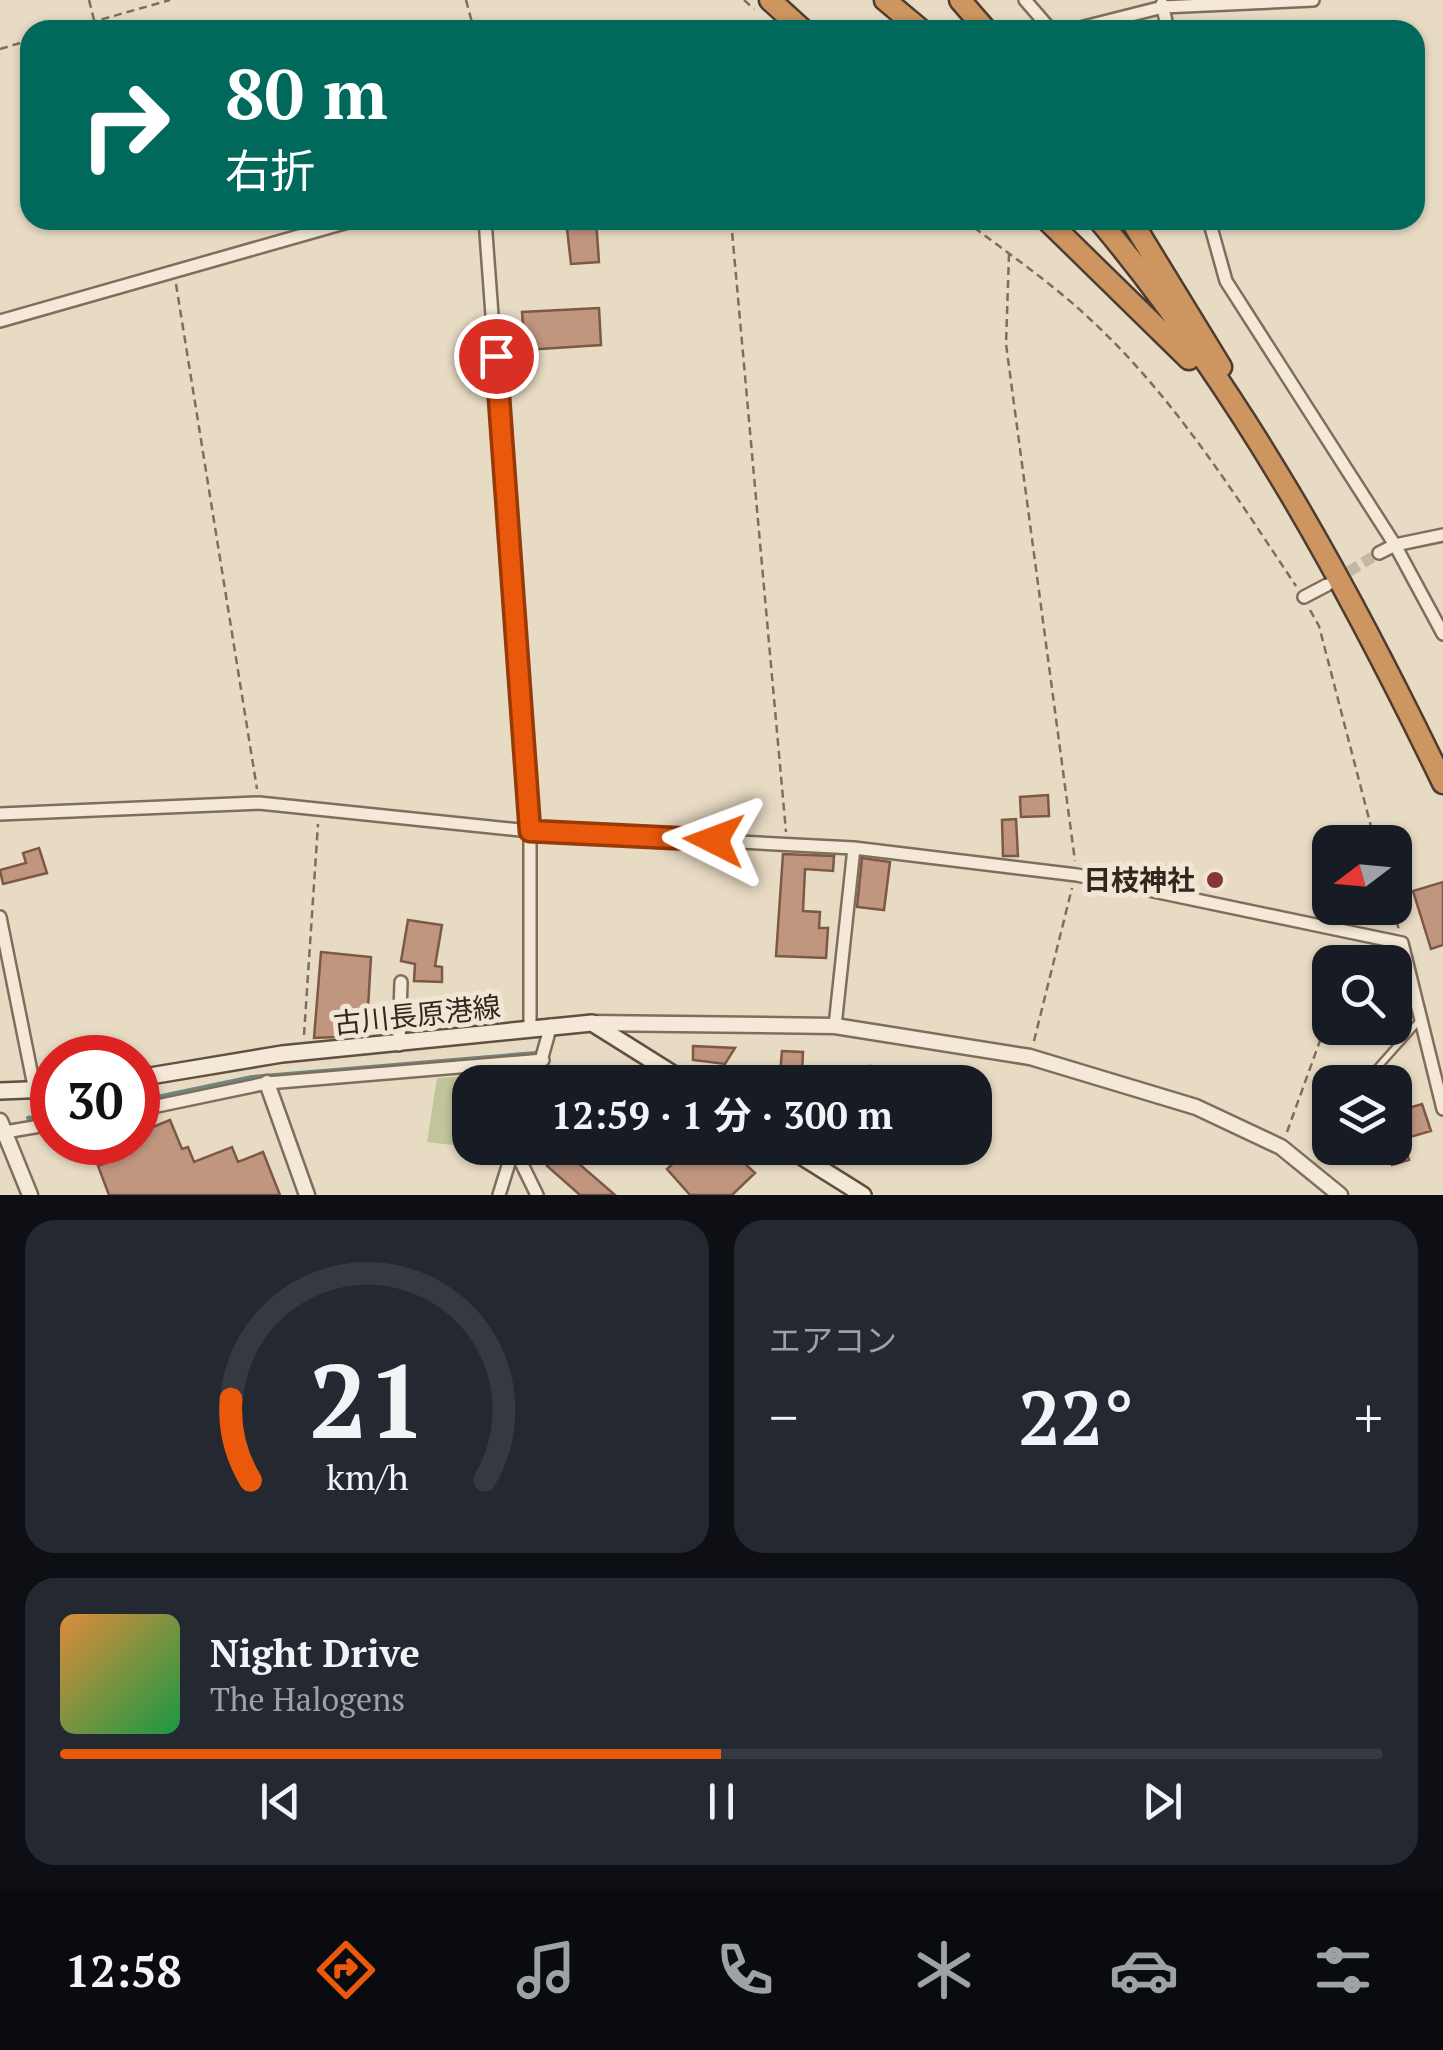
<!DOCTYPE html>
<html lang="ja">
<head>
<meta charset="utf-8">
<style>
  body { margin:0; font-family:"PT Serif","Noto Sans JP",serif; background:#242831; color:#f1f3f6; height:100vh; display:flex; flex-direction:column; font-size:38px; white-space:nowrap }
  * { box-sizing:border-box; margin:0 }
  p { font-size:32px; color:#9ea1a6 }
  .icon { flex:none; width:55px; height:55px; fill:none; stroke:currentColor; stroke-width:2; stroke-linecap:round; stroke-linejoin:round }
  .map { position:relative; height:1195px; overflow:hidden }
  .drawer { display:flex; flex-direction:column; gap:25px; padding:25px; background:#0d0f14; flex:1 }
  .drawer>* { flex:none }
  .hud { position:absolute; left:20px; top:20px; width:1405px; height:210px; border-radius:30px; box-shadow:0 2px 8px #0004; background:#00695c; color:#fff; overflow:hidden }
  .needle { width:65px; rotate:254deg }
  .controls { position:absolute; left:1312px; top:825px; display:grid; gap:20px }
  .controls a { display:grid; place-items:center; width:100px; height:100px; border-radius:20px; background:#171b24; box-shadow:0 2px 8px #0004; font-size:50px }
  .speed { position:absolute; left:30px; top:1035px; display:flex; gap:20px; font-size:50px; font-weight:700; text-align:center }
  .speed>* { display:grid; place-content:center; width:130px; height:130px; border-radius:50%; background:#171b24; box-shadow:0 2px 8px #0004; line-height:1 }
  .speed .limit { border:15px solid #d22; background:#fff; color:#111 }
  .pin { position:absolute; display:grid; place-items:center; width:85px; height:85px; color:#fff; margin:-42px; border:5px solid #fff; border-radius:50%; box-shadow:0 2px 10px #0007 }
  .me { position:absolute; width:110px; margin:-55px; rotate:273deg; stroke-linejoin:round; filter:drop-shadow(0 0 8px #0008) }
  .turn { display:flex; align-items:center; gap:35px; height:210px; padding:0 40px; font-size:45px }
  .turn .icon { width:130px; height:130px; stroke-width:2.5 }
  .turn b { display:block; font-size:70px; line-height:85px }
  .big { font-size:75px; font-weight:700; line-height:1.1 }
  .drawer .tile { flex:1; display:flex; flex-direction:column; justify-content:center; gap:15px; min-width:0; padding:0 35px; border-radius:30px; background:#242831 }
  .drawer .dial { align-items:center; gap:0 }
  .dial svg { height:260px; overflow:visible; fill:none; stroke:#363941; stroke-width:7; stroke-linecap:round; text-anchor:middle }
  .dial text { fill:#f1f3f6; stroke:none }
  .song { display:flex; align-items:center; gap:30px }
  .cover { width:120px; height:120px; border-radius:15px; background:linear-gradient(135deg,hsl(30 70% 55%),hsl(140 70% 35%)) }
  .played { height:10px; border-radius:5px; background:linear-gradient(90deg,#ea580c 50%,#363941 50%) }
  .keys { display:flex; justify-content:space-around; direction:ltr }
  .heat { display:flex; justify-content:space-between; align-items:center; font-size:55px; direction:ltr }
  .drawer .tiles { flex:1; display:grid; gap:25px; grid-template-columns:1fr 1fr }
  .tile:last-child { grid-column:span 2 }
  .trip { position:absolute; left:452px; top:1065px; width:540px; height:100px; border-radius:30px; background:#171b24; box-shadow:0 2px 8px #0004; font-weight:700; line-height:100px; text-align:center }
  .menu { display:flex; height:160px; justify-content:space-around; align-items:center; background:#090b0e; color:#9ea1a6 }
  .menu .icon { width:70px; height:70px }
  .menu .current { color:#ea580c }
  .menu b { font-size:45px; color:#f1f3f6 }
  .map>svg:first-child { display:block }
  .green { fill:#c2c49a }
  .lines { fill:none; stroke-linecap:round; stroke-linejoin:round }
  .stream { stroke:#6e8880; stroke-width:4 }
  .building { fill:#c1967f; stroke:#7c5846; stroke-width:2.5 }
  .minor-tunnel { stroke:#c4b7a3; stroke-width:11; stroke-dasharray:11 5.5; stroke-linecap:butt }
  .service-casing { stroke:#806d5d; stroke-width:10 }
  .minor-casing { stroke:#806d5d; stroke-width:16 }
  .tertiary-casing { stroke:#806d5d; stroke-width:19 }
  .secondary-casing { stroke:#624f40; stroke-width:20 }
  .motorway-casing { stroke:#4e3c30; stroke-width:25 }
  .path { stroke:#806d5d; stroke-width:2.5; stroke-dasharray:8 5; stroke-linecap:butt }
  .service { stroke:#f4e9d6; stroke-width:5 }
  .minor { stroke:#f4e9d6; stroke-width:11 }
  .tertiary { stroke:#f4e9d6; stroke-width:14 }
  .secondary { stroke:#f4e9d6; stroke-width:15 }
  .motorway { stroke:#cd955f; stroke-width:20 }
  .route-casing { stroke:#983908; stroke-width:25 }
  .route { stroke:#ea580c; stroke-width:18 }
  .poi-dot { fill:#87353b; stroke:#f0e6d3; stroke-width:4 }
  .labels { text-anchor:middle; stroke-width:10; stroke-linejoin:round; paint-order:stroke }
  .poi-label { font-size:28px; font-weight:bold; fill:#32271f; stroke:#f0e6d3; text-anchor:end }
  .street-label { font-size:28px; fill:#32271f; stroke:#f0e6d3 }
</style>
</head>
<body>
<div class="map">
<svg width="1443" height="1195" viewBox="0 0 1443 1195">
  <rect width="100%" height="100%" fill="#e8dbc4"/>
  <path class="green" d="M530,1072l-4,10h-56v65l-43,-5 10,-64z"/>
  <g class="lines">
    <path class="stream" d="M138,1101l114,-24 284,-24
      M28,1118l24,-4"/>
  </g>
  <path class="building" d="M566,220h30l3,42 -28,2z
    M599,308l2,37 -76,5 -3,-38z
    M1048,795l1,21 -28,1 -1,-20z
    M1016,819l2,37h-15l-1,-36z
    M39,848l8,25 -44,11 -3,-14 26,-7 -3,-10z
    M783,854l51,2 -1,15 -28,-2 -2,42 17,1 -1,16h9l-2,30 -50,-2z
    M862,858l28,4 -6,48 -27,-3z
    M1443,882v63l-12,4 -18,-58z
    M408,920l34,5 -7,41 7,1v15l-28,-1 1,-17 -14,-3z
    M321,952l50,5 -3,51 5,1 -1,13 -34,-1 -2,16 -22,1z
    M693,1046l42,2 -10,16 -32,-4z
    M782,1051l21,1 -1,23 -22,-1z
    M869,1066l30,2 40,11v3h-73z
    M1422,1104l9,27 -28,8 6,21 -17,5 -6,-17h9v-36z
    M170,1120l12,29 6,-2 6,15 38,-15 6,15 25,-10 17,43h-171l-11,-29 12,-5 -8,-19h36v-9z
    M564,1148h28l-14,15 37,32h-35l-33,-29z
    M670,1148h58l27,25 -23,22h-42l-23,-26 13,-12z"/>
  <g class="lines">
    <path class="minor-tunnel" d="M1335,580l44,-27"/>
    <defs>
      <path id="service" d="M1371,1075l48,-54"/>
      <path id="minor" d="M1025,0l26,30
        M1162,4l6,26
        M1072,30l91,-23 150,-7
        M485,220l45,611v197
        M1209,220l17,61 169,264 48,89
        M0,321l355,-101
        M1379,553l16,-8 48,-10
        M1304,597l23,-12
        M0,814l259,-11 271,28 324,17 223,27 325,68 41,166
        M0,917l35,174
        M835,1026l19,-178
        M399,1045l2,-63
        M535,1082l16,-57
        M138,1110l129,-27 276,-23
        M5,1132l47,-8
        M514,1148l23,47
        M499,1195l14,-45"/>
      <path id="tertiary" d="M592,1023l243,3 195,31 166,50 85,40 59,48
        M267,1083l40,112
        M0,1121l30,74"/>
      <path id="secondary" d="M138,1078l144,-24 310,-31 94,59
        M0,1091l52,-2
        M788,1148l75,47"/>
      <path id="motorway" d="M770,0l33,30
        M885,0l36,30
        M960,0l26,30
        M1047,220l142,139
        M1099,220c142,170 248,364 344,563
        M1131,220l90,147"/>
    </defs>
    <use href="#service" class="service-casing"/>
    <use href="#minor" class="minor-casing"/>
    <use href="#tertiary" class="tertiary-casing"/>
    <use href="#secondary" class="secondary-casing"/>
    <use href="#motorway" class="motorway-casing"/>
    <path class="path" d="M89,0l5,20
      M466,0l8,30
      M744,0l10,9
      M64,30l106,-30
      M0,49l30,-9
      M731,220l55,612
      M964,220c42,32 88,63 127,100 82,76 143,173 205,266
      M1009,254l-3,90 69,517
      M176,284l81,505
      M1310,610l9,16 56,216
      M1393,908l6,22
      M1348,962l7,-17
      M304,1035l14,-211
      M1034,1041l38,-153
      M1287,1132l43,-119"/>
    <use href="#service" class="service"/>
    <use href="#minor" class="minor"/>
    <use href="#tertiary" class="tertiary"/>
    <use href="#secondary" class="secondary"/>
    <use href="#motorway" class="motorway"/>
  </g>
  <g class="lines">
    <defs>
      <path id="route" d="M496,356l34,475 184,9"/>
    </defs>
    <use href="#route" class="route-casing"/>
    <use href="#route" class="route"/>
  </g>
  <circle class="poi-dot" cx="1215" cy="880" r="10"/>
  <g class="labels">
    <g class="poi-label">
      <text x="1195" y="890">日枝神社</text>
    </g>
    <g class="street-label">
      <text transform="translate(417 1015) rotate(-6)" y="10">古川長原港線</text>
    </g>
  </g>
</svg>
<div class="controls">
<a><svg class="needle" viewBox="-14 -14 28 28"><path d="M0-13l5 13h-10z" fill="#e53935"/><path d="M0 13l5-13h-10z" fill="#9ea1a6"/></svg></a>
<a><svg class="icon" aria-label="search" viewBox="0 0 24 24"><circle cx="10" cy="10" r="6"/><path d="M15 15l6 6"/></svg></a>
<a><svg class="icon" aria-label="layers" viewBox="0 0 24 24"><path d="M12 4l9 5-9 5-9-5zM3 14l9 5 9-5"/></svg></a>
</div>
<div class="speed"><div class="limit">30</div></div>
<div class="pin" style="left:496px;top:356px;background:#d93025"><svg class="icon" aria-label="arrive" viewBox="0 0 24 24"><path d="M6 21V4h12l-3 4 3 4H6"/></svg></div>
<svg class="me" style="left:714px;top:840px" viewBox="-20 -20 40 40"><path d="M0-17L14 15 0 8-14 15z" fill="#ea580c" stroke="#fff" stroke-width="4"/></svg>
<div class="trip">12:59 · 1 分 · 300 m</div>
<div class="hud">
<div class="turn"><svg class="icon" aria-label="right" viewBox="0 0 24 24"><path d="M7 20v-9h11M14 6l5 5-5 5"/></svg><div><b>80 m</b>右折</div></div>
</div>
</div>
<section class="drawer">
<div class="tiles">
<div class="tile dial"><svg viewBox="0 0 100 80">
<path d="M14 69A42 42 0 1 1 86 69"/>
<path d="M14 69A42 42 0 0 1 8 44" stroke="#ea580c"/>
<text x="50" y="56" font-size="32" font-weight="700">21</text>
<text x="50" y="72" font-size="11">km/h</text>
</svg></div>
<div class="tile"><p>エアコン</p>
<div class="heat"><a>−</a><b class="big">22°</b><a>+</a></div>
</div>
<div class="tile">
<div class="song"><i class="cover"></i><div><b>Night Drive</b><p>The Halogens</p></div></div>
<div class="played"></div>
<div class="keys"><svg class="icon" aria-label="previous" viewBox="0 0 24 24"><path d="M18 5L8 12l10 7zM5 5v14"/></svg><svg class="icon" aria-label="pause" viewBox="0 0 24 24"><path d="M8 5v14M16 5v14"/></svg><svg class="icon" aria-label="next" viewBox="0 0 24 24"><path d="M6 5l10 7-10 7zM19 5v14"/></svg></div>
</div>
</div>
</section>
<nav class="menu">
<b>12:58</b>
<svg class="icon current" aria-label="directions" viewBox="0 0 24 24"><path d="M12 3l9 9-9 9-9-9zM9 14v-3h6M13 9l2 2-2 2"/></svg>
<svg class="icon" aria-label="music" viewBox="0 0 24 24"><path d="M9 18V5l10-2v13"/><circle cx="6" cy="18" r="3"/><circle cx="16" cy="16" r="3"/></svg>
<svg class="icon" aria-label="phone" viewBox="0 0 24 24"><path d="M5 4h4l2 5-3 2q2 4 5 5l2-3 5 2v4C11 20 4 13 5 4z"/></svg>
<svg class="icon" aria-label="climate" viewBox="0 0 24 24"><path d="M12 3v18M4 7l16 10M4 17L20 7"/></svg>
<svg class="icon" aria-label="car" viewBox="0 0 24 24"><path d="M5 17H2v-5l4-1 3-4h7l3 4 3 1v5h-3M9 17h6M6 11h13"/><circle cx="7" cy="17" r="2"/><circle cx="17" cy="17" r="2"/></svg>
<svg class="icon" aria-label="filters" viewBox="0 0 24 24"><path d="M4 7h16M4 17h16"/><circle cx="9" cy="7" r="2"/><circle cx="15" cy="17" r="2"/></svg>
</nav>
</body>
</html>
